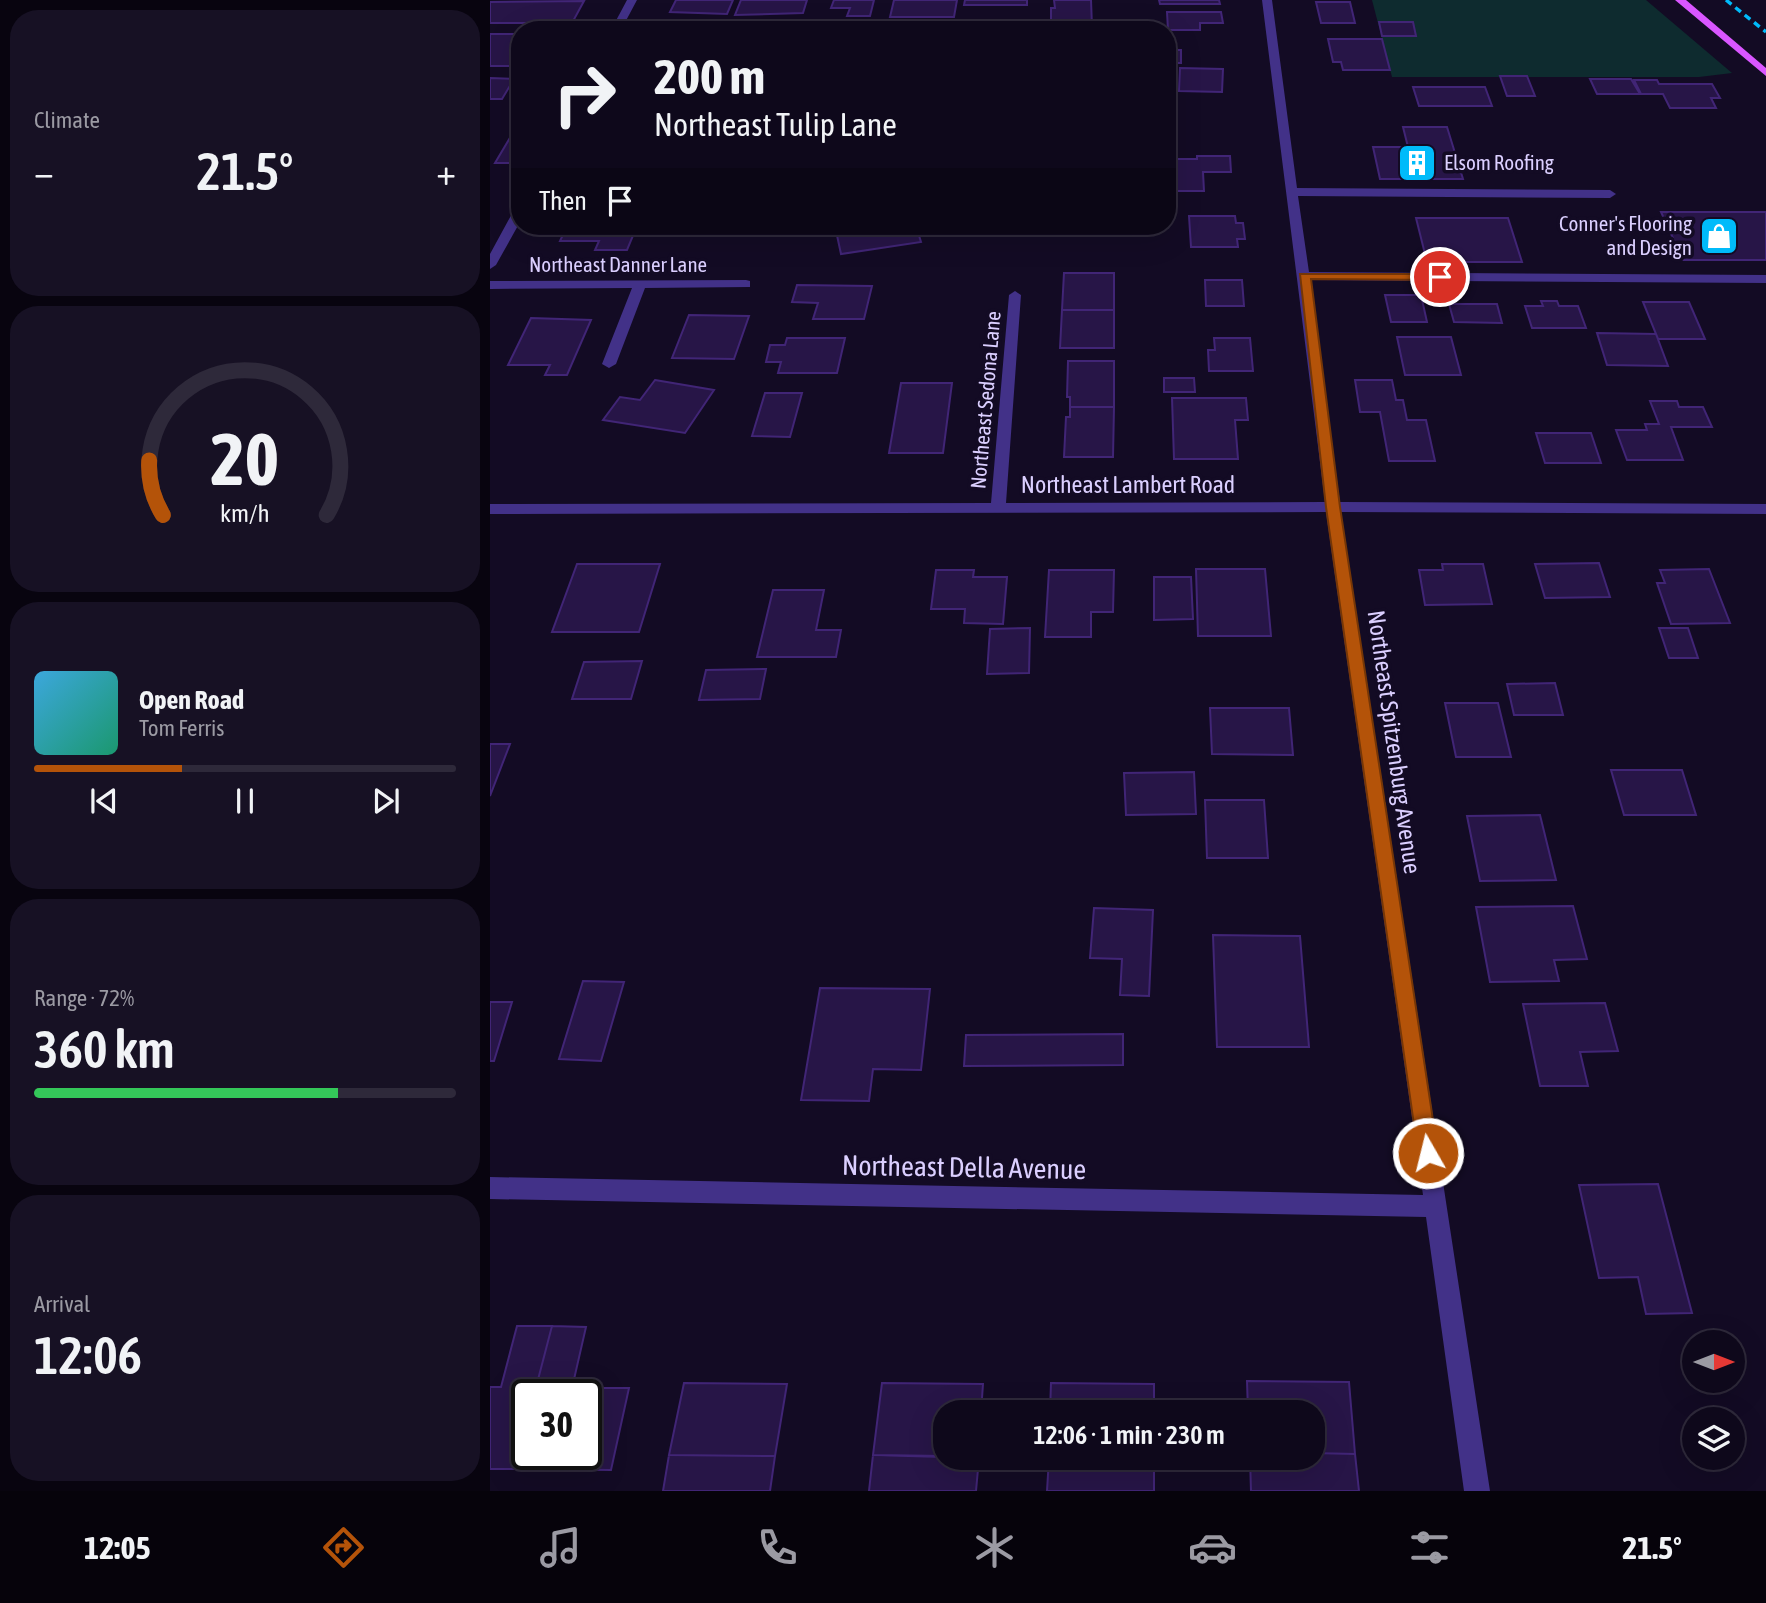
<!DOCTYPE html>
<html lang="en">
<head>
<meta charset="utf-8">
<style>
  body { margin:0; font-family:"Asap Condensed",sans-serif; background:#171124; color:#f1f3f6; height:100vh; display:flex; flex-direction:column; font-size:26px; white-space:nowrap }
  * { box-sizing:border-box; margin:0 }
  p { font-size:23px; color:#9b9aa3 }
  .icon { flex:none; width:38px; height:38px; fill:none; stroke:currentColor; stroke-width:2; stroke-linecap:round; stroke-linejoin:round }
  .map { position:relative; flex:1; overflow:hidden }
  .drawer { display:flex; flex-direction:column; gap:10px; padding:10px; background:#08040f; width:490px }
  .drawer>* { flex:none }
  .banner { position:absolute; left:21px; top:21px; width:665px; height:214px; border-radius:28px; box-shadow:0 7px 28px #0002,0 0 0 2px #2e293a; background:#0e081b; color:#f1f3f6; overflow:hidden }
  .needle { width:46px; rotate:90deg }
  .buttons { position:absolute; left:1192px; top:1330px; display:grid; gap:14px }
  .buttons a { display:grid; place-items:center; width:63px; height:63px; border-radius:50%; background:#0e081b; box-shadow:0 7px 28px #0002,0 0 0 2px #2e293a; font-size:35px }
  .speed { position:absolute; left:21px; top:1379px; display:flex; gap:14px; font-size:35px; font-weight:700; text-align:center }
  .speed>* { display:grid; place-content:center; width:91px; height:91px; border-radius:50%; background:#0e081b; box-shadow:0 7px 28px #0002,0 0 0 2px #2e293a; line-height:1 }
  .speed .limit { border:4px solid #111; border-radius:10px; background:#fff; color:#111 }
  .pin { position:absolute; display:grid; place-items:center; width:60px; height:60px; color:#fff; margin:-30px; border:4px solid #fff; border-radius:50%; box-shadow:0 2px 7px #0007 }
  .me { position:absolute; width:77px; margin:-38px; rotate:352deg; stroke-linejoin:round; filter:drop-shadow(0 0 5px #0008) }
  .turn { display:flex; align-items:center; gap:24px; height:147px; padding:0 28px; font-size:32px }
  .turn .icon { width:91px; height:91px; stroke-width:2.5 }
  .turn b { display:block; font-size:49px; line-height:60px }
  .then { display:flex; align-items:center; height:66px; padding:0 28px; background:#0003; gap:14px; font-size:26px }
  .big { font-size:52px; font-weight:600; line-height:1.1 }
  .drawer .card { flex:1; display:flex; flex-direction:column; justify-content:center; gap:10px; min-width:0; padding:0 24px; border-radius:28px; background:#171124 }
  .drawer .dial { align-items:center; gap:0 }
  .dial svg { height:182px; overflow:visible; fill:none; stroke:#2e293a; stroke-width:7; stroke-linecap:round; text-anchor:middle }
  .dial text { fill:#f1f3f6; stroke:none }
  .song { display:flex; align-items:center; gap:21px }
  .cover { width:84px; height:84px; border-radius:10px; background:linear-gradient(135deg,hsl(200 70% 55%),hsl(160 70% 35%)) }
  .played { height:7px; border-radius:4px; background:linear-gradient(90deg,#b45309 35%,#2e293a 35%) }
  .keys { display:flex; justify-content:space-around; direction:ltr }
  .heat { display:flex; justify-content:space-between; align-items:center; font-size:38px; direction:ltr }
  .charge { height:10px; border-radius:5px; background:linear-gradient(90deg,#34c759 72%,#2e293a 0) }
  .trip { position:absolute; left:443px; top:1400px; width:392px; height:70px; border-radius:28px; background:#0e081b; box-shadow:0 7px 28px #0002,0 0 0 2px #2e293a; font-weight:600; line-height:70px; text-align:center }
  .dock { display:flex; height:112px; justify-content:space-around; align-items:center; background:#06030b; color:#9b9aa3 }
  .dock .icon { width:49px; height:49px }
  .dock .current { color:#b45309 }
  .dock b { font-size:32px; color:#f1f3f6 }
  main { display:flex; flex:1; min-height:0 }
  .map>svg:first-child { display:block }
  .green { fill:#0e2b2f }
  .building { fill:#271547; stroke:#412576; stroke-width:2 }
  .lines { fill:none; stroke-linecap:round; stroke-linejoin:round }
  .minor { fill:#423188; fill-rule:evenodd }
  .major { fill:#d956ff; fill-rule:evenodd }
  .rail { stroke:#00bbfa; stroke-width:3.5; stroke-dasharray:7 5; stroke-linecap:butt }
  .route { fill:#b45309; stroke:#753606; stroke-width:2 }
  .labels { text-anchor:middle; stroke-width:7; stroke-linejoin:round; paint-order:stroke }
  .far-poi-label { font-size:21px; fill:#dbcfff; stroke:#130b24; text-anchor:start }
  .far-street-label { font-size:21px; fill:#dbcfff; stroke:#130b24 }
  .street-label { font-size:24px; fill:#dbcfff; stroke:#130b24 }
  .near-street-label { font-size:28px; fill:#dbcfff; stroke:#130b24 }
</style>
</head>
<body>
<main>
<section class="drawer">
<div class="card"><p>Climate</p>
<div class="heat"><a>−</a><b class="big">21.5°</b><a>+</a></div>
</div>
<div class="card dial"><svg viewBox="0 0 100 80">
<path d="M14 69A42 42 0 1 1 86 69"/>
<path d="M14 69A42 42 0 0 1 8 45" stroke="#b45309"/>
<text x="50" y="56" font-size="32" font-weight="700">20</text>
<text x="50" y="72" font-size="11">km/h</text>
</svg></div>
<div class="card">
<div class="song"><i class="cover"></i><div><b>Open Road</b><p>Tom Ferris</p></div></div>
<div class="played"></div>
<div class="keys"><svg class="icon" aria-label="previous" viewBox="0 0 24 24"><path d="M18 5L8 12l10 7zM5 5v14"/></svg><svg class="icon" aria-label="pause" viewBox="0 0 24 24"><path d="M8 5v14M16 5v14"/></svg><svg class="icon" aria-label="next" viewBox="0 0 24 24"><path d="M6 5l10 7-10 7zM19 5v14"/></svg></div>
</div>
<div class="card"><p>Range · 72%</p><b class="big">360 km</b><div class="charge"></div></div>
<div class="card"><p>Arrival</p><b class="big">12:06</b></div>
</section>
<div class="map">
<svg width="1276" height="1491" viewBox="0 0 1276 1491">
  <rect width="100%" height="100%" fill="#130b24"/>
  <path class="green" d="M882,0h274l86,73 -33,4h-307z"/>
  <path class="building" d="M186,0h57l-6,14 -57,-2z
    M251,0h66l-4,13 -68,2z
    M344,0h40l-4,16h-23l3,-8h-19z
    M404,0h63l-3,17h-64z
    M475,0h62v5h-63z
    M564,0h37l1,27h-41v-19h4z
    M669,0h60l1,4h-60z
    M94,1l-12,22h-82v-21z
    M826,2h34l5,21h-34z
    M677,12h54l2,11h-23v7h-32z
    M889,22h34l3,14h-34z
    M0,34h30v32h-30z
    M838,39h54l8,31h-47l-2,-8h-8z
    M677,50h14v13h-14z
    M690,68l43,1 -1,23 -43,-1z
    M1010,76h27l8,20h-28z
    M0,78l24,1 -12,20h-12z
    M1100,79h41l9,15h-43z
    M1144,80h23l2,4h53l8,14h-9l5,10h-46l-7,-14h-22z
    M923,87h72l7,19h-73z
    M30,121v28l-8,14h-17z
    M913,127h44l16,52h-83l-7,-32h35z
    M707,156h33l1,16h-28l1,19h-37v-32h30z
    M1171,212h105v48h-83z
    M699,216h46l1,7h7l2,16h-8l1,8h-47z
    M926,218h92l14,44h-95z
    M77,226h70l-10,24h-32l4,-9h-39z
    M159,226h79l-3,10h-80z
    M279,226h48l-3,9h-48z
    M345,226h81l5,16 -80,12z
    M574,273h50v37h-52z
    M715,280h37l2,26h-38z
    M307,285l75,1 -8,33h-51l5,-16 -26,-1z
    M895,295h36l6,27h-36z
    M1051,301h16l2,5h19l8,22h-54l-7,-22h18z
    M1153,302h46l16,37h-47z
    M959,304h48l5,19 -48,-1z
    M572,310h52v38h-54z
    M199,315l60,1 -15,43 -62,-1z
    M41,318l60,2 -24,55h-22l5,-10h-42z
    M1107,333l59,1 12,32 -61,-1z
    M907,337h54l10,38h-56z
    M297,338h58l-8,35h-59l3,-11h-15l4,-17h15z
    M724,338h36l3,33h-44l-1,-21h7z
    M578,361h46v46h-44v-10h-3z
    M674,378h30l1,14h-31z
    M165,380l59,10 -29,43 -82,-13 17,-23 20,3z
    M865,380h37l4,20h7l4,20h19l9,41h-46l-9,-49h-20z
    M411,383h51l-9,70h-54z
    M275,393h37l-12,44 -38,-1z
    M682,398h74l2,22h-13l3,39h-64z
    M1160,401h27l2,6h24l9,20h-41l12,33h-56l-11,-30h31l-2,-6h14z
    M580,407h44l-1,50h-49l2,-40h4z
    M1046,433h55l10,30h-56z
    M1109,563l11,34 -65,1 -10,-34z
    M87,564h83l-21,68h-87z
    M952,564h41l9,40 -67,1 -6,-35h24z
    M706,569h69l6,67h-73z
    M1219,569l21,54 -59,1 -14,-41h8l-5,-13z
    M446,570h38l-1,7h34l-4,47 -39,-1 1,-14h-34z
    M559,570h65l-1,42h-22v25h-46z
    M664,577h37l2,42 -39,1z
    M283,590h51l-8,40h25l-5,27h-79z
    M540,628l-1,45 -42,1 3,-45z
    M1169,628h29l10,30h-29z
    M152,661l-11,38h-59l12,-37z
    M276,669l-6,30 -61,1 7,-30z
    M1065,683l8,32h-49l-7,-31z
    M955,703h53l13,54h-55z
    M720,708h79l4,47 -81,-1z
    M0,744h20l-20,52z
    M1121,770h71l14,45h-72z
    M704,772l2,42 -70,1 -2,-42z
    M715,800h59l4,58h-61z
    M1050,815l16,65 -76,1 -13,-65z
    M1083,906l14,53 -33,1 5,21 -69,1 -14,-75z
    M604,908l59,2 -4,86 -29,-1 2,-36 -32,-1z
    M723,935l87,1 9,111h-92z
    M93,981l41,1 -23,79 -42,-2z
    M330,988l110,1 -9,81 -48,-1 -4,32 -68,-1z
    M0,1002h22l-18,59h-4z
    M1115,1003l13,48 -38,1 8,34h-48l-17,-82z
    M633,1034v31l-159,1 2,-31z
    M1168,1184l34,129 -46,1 -8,-37 -39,1 -20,-93z
    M27,1326h35l-18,69h-7v28l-12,46h-25v-82h11z
    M62,1326l34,1 -14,61h57l-18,82 -96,-1 12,-46v31h59v-59h-52z
    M757,1381l102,1 6,72 -43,-1v-41h-64z
    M194,1383l103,1 -12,72 -106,-1z
    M392,1383l101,1 -2,28h-36v44l-72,-1z
    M561,1383l103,1v28h-104z
    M822,1453l43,1 4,37h-108l-1,-33h62z
    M179,1455l106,1 -5,35h-107z
    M383,1455l106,3 -3,33h-107z
    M559,1458h105v33h-107z"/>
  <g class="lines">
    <path class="minor" d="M137,0h10l-16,30h-10z
      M772,0h10l25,188 313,2 6,4 -6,4 -312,-2 11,76 457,3v8l-456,-3 30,222 426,2v10l-425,-2 149,979h-26l-38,-274 -936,-18v-22l933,18 -97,-683 -836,2v-10l501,-1 18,-208 6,-4 6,4 -15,208 319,-1z
      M30,206v16l-24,43 -6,4v-15l24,-44z
      M256,280l4,1v6l-105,1 -29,76 -7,4 -7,-4 30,-76 -142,1v-8z"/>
    <path class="major" d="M1185,0h11l80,68v8z"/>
    <path class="rail" d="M1236,0l40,32"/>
  </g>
  <path class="route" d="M810,274h140l6,3 -6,3 -129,-1 29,228 98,646 -3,6 -7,3 -7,-3 -3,-6 -92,-646z"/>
  <defs>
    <symbol id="building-square" viewBox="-11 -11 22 22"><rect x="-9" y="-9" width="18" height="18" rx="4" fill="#00bbfa" stroke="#130b24"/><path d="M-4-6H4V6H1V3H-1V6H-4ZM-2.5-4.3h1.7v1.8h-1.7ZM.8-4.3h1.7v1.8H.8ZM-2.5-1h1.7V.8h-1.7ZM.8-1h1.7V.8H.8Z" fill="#fff"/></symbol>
    <symbol id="shop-square" viewBox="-11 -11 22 22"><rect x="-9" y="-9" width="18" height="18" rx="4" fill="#00bbfa" stroke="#130b24"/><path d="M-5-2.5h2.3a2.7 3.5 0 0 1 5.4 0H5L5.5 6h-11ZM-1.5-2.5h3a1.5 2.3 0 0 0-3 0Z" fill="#fff"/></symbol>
  </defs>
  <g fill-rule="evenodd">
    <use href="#building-square" x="905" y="141" width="44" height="44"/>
    <use href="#shop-square" x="1207" y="214" width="44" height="44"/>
  </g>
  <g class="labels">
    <g class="far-poi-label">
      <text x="954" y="170">Elsom Roofing</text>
      <text x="1202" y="231" text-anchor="end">Conner's Flooring<tspan x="1202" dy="24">and Design</tspan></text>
    </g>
    <g class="far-street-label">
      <text x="128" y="272">Northeast Danner Lane</text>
      <text transform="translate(496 400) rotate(-85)" y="7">Northeast Sedona Lane</text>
    </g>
    <g class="street-label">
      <text x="638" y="493">Northeast Lambert Road</text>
      <text transform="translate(904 742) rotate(82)" y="8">Northeast Spitzenburg Avenue</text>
    </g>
    <g class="near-street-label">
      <text transform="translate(474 1167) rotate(1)" y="10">Northeast Della Avenue</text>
    </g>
  </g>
</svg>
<div class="buttons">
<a><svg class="needle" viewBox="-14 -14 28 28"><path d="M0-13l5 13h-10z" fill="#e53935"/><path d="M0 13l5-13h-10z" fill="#9b9aa3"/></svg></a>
<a><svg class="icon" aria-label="layers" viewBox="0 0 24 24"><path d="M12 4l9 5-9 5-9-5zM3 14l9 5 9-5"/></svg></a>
</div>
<div class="speed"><div class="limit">30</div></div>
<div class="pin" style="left:950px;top:277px;background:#d93025"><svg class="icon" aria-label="arrive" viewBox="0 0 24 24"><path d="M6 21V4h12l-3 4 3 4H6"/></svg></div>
<svg class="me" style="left:938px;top:1153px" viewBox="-20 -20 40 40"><circle r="17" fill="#b45309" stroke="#fff" stroke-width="3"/><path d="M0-11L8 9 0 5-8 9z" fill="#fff"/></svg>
<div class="trip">12:06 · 1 min · 230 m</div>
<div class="banner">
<div class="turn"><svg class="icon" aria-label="right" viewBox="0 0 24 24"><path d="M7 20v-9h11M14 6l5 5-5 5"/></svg><div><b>200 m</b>Northeast Tulip Lane</div></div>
<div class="then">Then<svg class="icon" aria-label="arrive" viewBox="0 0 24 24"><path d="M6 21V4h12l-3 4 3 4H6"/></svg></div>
</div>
</div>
</main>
<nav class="dock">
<b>12:05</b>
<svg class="icon current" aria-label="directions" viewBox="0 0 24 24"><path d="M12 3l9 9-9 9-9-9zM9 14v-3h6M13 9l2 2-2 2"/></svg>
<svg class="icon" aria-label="music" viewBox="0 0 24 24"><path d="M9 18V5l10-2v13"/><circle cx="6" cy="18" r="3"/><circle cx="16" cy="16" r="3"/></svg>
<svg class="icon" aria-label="phone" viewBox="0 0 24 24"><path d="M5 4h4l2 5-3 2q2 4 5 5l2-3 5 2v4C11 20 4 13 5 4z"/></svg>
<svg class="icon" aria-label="climate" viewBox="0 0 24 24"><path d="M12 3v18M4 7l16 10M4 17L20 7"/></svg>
<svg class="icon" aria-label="car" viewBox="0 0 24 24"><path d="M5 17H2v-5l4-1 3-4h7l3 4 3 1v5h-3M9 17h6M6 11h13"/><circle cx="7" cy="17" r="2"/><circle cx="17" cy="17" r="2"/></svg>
<svg class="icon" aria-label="filters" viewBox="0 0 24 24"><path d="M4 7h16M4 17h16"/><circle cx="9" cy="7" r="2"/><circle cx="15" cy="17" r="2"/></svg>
<b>21.5°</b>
</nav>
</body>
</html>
